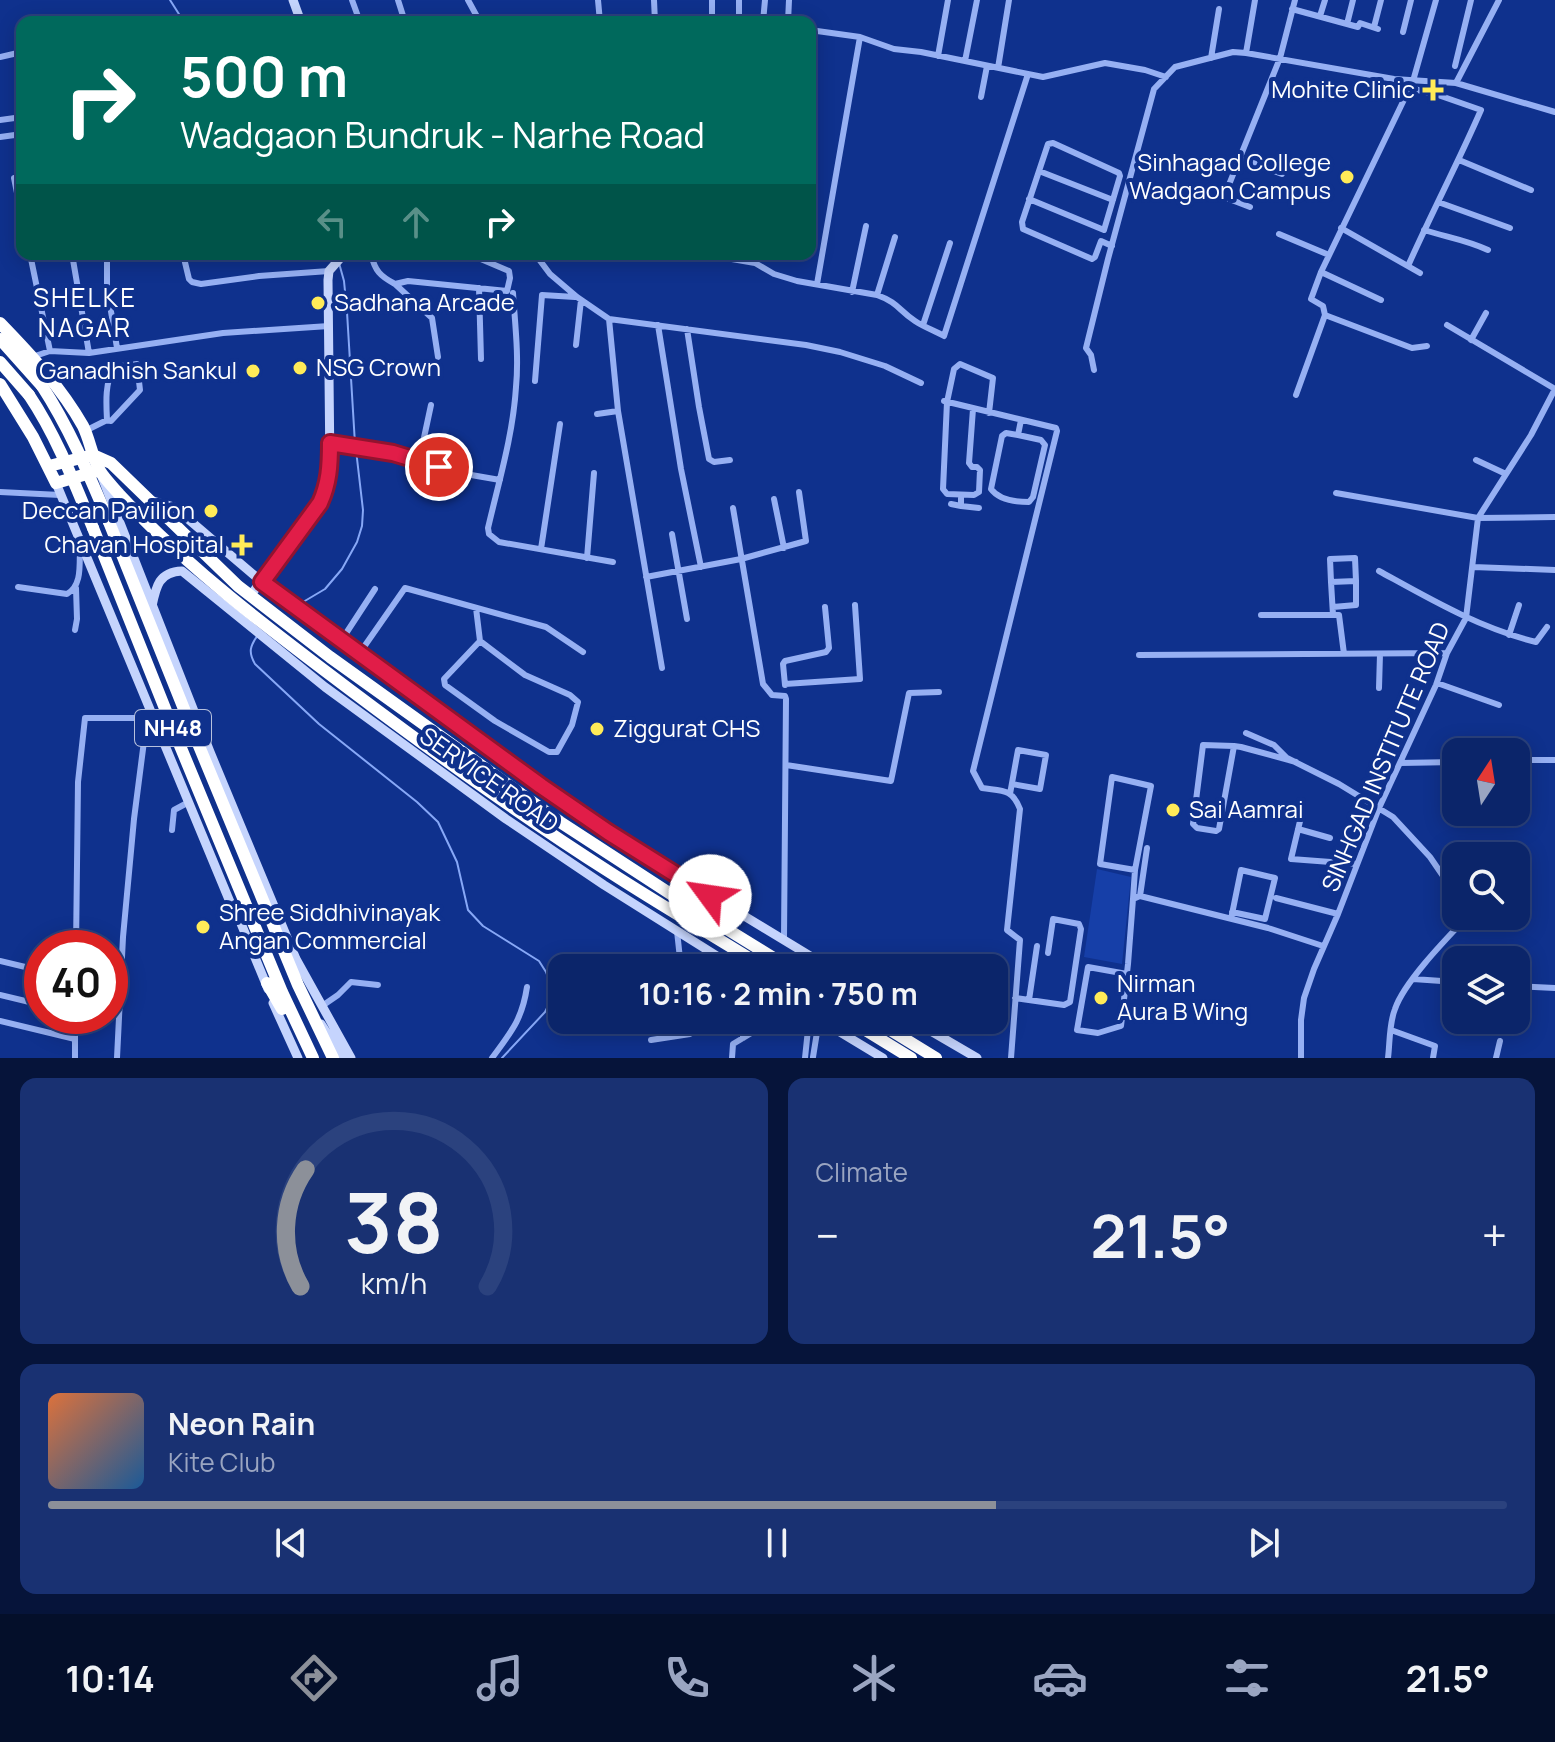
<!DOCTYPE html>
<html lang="en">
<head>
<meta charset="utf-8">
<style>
  body { margin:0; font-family:Manrope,sans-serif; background:#193172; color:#f1f3f6; height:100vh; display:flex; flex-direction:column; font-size:30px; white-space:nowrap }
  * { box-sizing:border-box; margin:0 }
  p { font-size:26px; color:#9aa5c1 }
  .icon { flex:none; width:44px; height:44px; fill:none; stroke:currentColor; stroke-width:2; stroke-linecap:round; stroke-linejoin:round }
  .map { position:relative; height:1058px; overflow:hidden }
  .sheet { display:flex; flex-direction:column; gap:20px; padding:20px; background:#06143a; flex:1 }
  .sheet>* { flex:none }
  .guide { position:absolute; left:16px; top:16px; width:800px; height:244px; border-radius:16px; box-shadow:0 4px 20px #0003,0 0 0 2px #2b427e; background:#00695c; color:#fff; overflow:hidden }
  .needle { width:52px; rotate:12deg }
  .controls { position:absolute; left:1442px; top:738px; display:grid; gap:16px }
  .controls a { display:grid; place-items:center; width:88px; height:88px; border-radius:16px; background:#0b256a; box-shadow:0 4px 20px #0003,0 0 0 2px #2b427e; font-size:40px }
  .speed { position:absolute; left:24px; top:930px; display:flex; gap:16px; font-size:40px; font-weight:700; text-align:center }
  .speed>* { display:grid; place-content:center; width:104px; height:104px; border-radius:50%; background:#0b256a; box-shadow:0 4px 20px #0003,0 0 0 2px #2b427e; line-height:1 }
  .speed .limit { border:12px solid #d22; background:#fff; color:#111 }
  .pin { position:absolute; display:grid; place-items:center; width:68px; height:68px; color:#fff; margin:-34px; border:4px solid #fff; border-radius:50%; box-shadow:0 2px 8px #0007 }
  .me { position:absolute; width:88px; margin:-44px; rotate:301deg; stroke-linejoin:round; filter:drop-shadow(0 0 6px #0008) }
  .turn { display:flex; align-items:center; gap:28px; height:168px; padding:0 32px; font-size:36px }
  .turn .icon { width:104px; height:104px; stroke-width:2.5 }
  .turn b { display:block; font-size:56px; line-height:68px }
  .lanes { display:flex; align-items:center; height:76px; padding:0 32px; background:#0003; justify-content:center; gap:40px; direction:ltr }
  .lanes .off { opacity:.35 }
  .big { font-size:60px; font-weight:700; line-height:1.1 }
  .sheet .widget { flex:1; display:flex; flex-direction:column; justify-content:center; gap:12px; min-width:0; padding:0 28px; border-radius:16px; background:#193172 }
  .sheet .dial { align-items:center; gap:0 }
  .dial svg { height:208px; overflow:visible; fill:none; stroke:#2b427e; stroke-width:7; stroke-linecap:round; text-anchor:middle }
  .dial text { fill:#f1f3f6; stroke:none }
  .song { display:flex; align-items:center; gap:24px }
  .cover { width:96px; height:96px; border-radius:12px; background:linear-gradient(135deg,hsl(20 70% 55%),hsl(210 70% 35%)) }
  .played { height:8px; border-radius:4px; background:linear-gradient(90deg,#8c9099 65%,#2b427e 65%) }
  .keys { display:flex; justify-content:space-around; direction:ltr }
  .heat { display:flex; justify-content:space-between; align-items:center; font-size:44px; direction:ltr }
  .sheet .tiles { flex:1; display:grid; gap:20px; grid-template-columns:1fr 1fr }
  .widget:last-child { grid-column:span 2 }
  .trip { position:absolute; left:548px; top:954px; width:460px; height:80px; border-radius:16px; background:#0b256a; box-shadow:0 4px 20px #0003,0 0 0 2px #2b427e; font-weight:700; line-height:80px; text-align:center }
  .tab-bar { display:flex; height:128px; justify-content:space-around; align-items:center; background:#040f2a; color:#9aa5c1 }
  .tab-bar .icon { width:56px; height:56px }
  .tab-bar .selected { color:#8c9099 }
  .tab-bar b { font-size:36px; color:#f1f3f6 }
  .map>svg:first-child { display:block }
  .green { fill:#163fa8 }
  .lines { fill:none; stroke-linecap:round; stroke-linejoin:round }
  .stream { stroke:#87a8f7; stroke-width:2 }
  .street { stroke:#96b0f3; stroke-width:6 }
  .secondary { stroke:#c5d4fd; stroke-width:9 }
  .highway { stroke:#fff; stroke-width:12 }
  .highway-bridge { stroke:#fff; stroke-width:12 }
  .route-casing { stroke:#92132f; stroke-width:20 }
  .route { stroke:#e11d48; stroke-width:14 }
  .poi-dot { fill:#ffeb58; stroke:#0f318d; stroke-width:3 }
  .labels { text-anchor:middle; stroke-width:8; stroke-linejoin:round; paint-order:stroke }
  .shield { fill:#0f318d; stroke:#b7c1dd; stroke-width:2 }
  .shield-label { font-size:22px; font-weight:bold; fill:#fff }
  .poi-label { font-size:24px; fill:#fff; stroke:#0f318d; text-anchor:start }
  .street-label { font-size:24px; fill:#fff; stroke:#0f318d }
  .neighbourhood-label { font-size:26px; letter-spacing:2px; fill:#fff; stroke:#0f318d }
</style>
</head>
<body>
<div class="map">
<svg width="1555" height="1058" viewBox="0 0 1555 1058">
  <rect width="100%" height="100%" fill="#0f318d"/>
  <path class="green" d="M1097,869l34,8 -9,87 -38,-7z"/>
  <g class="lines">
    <path class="stream" d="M170,0l14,22
      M339,263l5,18 3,31 8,132
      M298,605l27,-16 17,-20 15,-27 5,-16 1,-16 -7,-60
      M258,635c-8,11 -10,17 -3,29l64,60 98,78 21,20 19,40 11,48 15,16 56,35 7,11 6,16 -1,12 -6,12 -43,46"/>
    <path class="street" d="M352,0l8,22
      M398,0l7,22
      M468,0l12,22
      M598,0l2,22
      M654,0l1,22
      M712,0v22
      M1292,9l66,18 2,-4 18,6
      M1320,16l5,-16
      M739,22v-22
      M763,22l2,-22
      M788,22l1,-22
      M1347,24l6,-24
      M1374,27l7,-27
      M810,30l50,7 34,12 27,3 122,25 62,-14 40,7 21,7
      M1403,32l8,-32
      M1246,53l9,-53
      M938,56l10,-56
      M0,57l22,-5
      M1211,58l8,-49
      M965,61l12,-61
      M1455,66l16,-66
      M998,68l11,-68
      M1456,83l43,-83
      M981,97l6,-31
      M21,103h1
      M0,120l22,-3
      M0,137l22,-3
      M1240,158l42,16
      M1459,160l72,30
      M1039,171l74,29
      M14,178l8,40
      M1029,199l75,31
      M1438,202l72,26
      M1250,207l-26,-10 56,-139 15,-58
      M1341,228l79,45
      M1104,230l16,-54 -1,-3 -66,-30 -5,1 -26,78 1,7 69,30 3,-2 6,-16 11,5
      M1424,230c22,7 43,10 64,20
      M1279,234l50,21
      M30,254l20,97
      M72,254l17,99
      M107,254v33l10,61
      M183,254l6,25 3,3 9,2 58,-8 70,-5
      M371,254c4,17 9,22 24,30l13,-3 99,10 3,-13 -1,-7 -40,-17
      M535,254l15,20 27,23 32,22 197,26 34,7 45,14 36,17
      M647,254l79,4 29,5 19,11 23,7 80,14c22,8 21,15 38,26 9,6 20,10 29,15l84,-262
      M1408,266c23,-52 50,-103 73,-156l-43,-15 -28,-7
      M395,284l37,34 6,39
      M817,284l43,-247
      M479,288l2,71
      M852,292l14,-66
      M513,293c2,31 6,63 3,94 -3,48 -17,94 -28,141l1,6 10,8 114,20
      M877,295l18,-58
      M1381,300l-60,-28 92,-191 23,-81
      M1325,315l87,33 15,-2
      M609,319l9,92 44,257
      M658,325l23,144 20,98
      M923,325l27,-82
      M1447,325l108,64
      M687,329l12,78 10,52 5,3 16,-2
      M1471,340l15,-27
      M576,345l5,-45
      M32,357l18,-6 39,2 134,-20 106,-7
      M1094,370l-3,-15 -5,-7 22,-89 46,-170 21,-22 58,-15 13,1 148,26 62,4 99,29
      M535,381l7,-86 33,2
      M1296,395l29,-80 -2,-9 -12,-7 10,-27
      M944,401l112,27 1,3 -84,340 9,17c20,3 30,0 38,21l-13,121 13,10 -9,118
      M973,409l-4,54 3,4h5l3,3 -1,22 -5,3 -27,-1 -4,-5 4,-87 7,-33 6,-5 33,14 -4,35
      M597,414l21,-3
      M85,431l22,-11 4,1 29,-31 -3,-26 -23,3c-9,15 -8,35 -7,53
      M1018,435l23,5 4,5 -12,52 -4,5c-13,0 -30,-2 -38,-13l11,-53 4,-3 12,2 3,-15
      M330,443l63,10 61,19 46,8
      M1476,460l30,14
      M419,461l12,-56
      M0,492l60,3
      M1336,493l142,25 77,-1
      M774,499l10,49
      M951,504l10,2v-11
      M961,506l18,2
      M733,508l30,176 9,11 13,1 1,3 -2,240
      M672,534l15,85
      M541,549l19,-125
      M587,558l7,-85
      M1473,567l82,3
      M1379,571c51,28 100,57 157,71l11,-15
      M646,577l95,-18 65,-18 -7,-49
      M1331,582l-1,-23 25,-1 1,23
      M18,587l49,7c16,-9 12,-31 13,-48
      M1333,607l23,-2v-24l-25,1 2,33
      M476,608l4,33 45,34 45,20 8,7 -6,23 -15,27h-8l-54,-31 -50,-36 -1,-6 36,-38
      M1261,615h78l5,39
      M75,630l2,-11 -1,-31
      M1509,635l10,-30
      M341,641l34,-52
      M359,654l46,-66 141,39 37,25
      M1139,655l308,-2
      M1437,683l62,22
      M785,684l75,-5 -5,-74
      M785,685l-2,-21 2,-3 41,-9 3,-4 -4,-41
      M1379,688l1,-34
      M1246,733l28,12 13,13 52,26 54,33 37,40 26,38
      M1234,746l-31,-1 -10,79 4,4 19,3 3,-2 15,-83 7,1 55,15
      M1516,760h39
      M1400,763l56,-1
      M786,765l105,16 18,-88 30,-1
      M1010,794l8,-44 28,5 -6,34 -28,-5
      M1301,817l-10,42 66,5
      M1298,829l32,9
      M172,830l2,-20 15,-8
      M1140,896l128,32 55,18
      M1140,896l7,-48
      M1276,898l62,16
      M1133,899l2,-29 16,-84 -39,-9 -12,87 35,6
      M1231,919l10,-49 34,8 -10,41 -33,-7
      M677,931l4,37
      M76,948l2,-166 7,-64h66
      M0,961l42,10
      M1127,974l-39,-7 -11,63 21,3 23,-7 7,-62 5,-65 7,-3
      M1413,979l43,3
      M1516,986l39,2
      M0,995l42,10
      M1015,998l49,7 6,-3 11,-73 -2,-5 -26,-5 -5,34
      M1029,1000l8,-54
      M322,1006l16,-11 13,-13 27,3
      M0,1021l75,18
      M1391,1030l44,16 -2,12
      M743,1038v-18
      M651,1040l39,-6 -2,-14
      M813,1057l6,-37
      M75,1058v-42
      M117,1058l6,-121 11,-118 13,-101
      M492,1058c19,-26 30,-38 35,-71
      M732,1058l1,-14 20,-12 1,-12
      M805,1058l4,-38
      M1301,1058v-38l3,-22 10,-29 24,-55 41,-106 57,-123 11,-32 19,-35 12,-100 53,-83 24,-46
      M1388,1058c2,-16 1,-34 7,-49 9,-27 52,-71 73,-93
      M1496,1058l4,-17"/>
    <path class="secondary" d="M293,0l8,22
      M102,477l108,275 86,207 55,99
      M56,483l174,419 10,19 28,68
      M153,501l21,6 88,75 46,35 233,169 139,91 150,91
      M250,596l66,-87 10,-21 4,-16 -2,-192 1,-9 15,-17
      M152,606c4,-20 7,-34 30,-35l143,116 181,132 98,66 132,83
      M273,1003l25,55
      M820,1020l63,38
      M912,1020l65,38
      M321,1024l22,34"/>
    <path class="highway" d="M0,323c30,31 61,64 83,103 7,14 9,31 17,45 5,8 13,16 19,23 69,74 150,135 230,195 85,64 172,127 262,184 51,33 103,63 154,95
      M0,339l42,47
      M0,362l29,33
      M0,384l33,53 23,46 41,-12
      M49,466l44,-11 18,8 127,123 92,71 230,165 123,80 107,66
      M109,522l83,207 106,256 35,73
      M93,528l83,208 106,256 31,66
      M267,983l15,26
      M849,1020l62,38
      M874,1020l62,38"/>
    <path class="highway-bridge" d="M42,386c28,43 47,89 67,136
      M29,395c28,42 45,87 64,133"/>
  </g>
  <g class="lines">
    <defs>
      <path id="route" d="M439,467l-46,-14 -63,-10c0,23 -1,40 -10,60l-58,79 279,204 67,46 102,64"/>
    </defs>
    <use href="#route" class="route-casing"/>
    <use href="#route" class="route"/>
  </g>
  <g class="poi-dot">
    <path d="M1429 78h8v8h8v8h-8v8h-8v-8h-8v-8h8z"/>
    <circle cx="1347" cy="177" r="8"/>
    <circle cx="318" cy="303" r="8"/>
    <circle cx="300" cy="368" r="8"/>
    <circle cx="253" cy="371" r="8"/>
    <circle cx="211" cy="511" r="8"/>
    <path d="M238 533h8v8h8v8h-8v8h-8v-8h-8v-8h8z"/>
    <circle cx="597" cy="729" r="8"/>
    <circle cx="1173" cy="810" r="8"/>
    <circle cx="203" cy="927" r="8"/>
    <circle cx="1101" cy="998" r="8"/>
  </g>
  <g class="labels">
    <rect class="shield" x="135" y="710" width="76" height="36" rx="6"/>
    <g class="shield-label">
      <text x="173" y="736">NH48</text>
    </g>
    <g class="poi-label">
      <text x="1415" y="98" text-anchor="end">Mohite Clinic</text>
      <text x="1331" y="171" text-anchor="end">Sinhagad College<tspan x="1331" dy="28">Wadgaon Campus</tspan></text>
      <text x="334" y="311">Sadhana Arcade</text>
      <text x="316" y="376">NSG Crown</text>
      <text x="237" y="379" text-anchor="end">Ganadhish Sankul</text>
      <text x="195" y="519" text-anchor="end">Deccan Pavilion</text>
      <text x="224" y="553" text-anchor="end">Chavan Hospital</text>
      <text x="613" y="737">Ziggurat CHS</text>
      <text x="1189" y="818">Sai Aamrai</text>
      <text x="219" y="921">Shree Siddhivinayak<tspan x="219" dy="28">Angan Commercial</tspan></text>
      <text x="1117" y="992">Nirman<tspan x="1117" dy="28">Aura B Wing</tspan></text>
    </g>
    <g class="street-label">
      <text transform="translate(1386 757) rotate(-67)" y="8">SINHGAD INSTITUTE ROAD</text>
      <text transform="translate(489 780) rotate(35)" y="8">SERVICE ROAD</text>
    </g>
    <g class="neighbourhood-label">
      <text x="85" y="307">SHELKE<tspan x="85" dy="30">NAGAR</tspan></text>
    </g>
  </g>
</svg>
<div class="controls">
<a><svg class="needle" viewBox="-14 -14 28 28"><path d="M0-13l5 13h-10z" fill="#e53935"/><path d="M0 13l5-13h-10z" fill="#9aa5c1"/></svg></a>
<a><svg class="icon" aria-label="search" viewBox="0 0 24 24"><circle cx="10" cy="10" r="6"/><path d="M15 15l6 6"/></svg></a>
<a><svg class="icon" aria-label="layers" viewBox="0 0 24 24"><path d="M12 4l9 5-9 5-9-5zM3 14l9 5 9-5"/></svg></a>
</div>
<div class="speed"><div class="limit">40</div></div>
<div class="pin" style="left:439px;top:467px;background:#d93025"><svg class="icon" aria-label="arrive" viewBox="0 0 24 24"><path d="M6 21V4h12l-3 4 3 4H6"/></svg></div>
<svg class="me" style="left:710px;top:896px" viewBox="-20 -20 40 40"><circle r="19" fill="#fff"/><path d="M0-13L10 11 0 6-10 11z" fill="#e11d48"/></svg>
<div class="trip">10:16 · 2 min · 750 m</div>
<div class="guide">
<div class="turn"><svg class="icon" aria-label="right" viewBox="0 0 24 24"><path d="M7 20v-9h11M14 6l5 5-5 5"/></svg><div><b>500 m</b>Wadgaon Bundruk - Narhe Road</div></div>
<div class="lanes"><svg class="icon off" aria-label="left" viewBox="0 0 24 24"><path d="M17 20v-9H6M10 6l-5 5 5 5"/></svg><svg class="icon off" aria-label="ahead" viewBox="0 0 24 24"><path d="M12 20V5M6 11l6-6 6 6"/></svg><svg class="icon" aria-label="right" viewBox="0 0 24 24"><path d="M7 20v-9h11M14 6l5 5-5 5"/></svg></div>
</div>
</div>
<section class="sheet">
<div class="tiles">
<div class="widget dial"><svg viewBox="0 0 100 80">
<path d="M14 69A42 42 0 1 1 86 69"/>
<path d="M14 69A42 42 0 0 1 16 24" stroke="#8c9099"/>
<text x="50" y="56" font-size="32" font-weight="700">38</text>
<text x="50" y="72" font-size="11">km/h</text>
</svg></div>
<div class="widget"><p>Climate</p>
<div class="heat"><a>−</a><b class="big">21.5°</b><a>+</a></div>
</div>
<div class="widget">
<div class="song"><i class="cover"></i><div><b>Neon Rain</b><p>Kite Club</p></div></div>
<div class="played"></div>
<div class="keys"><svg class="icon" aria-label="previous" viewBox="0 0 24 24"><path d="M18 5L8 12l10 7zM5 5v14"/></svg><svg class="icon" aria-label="pause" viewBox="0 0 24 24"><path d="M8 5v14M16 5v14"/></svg><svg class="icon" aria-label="next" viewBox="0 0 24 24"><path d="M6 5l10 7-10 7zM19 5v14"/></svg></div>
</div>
</div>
</section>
<nav class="tab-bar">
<b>10:14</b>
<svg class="icon selected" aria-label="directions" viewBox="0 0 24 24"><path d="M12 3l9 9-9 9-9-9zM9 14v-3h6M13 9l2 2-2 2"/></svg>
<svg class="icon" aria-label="music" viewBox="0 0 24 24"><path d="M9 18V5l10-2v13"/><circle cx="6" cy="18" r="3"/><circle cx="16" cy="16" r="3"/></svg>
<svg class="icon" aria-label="phone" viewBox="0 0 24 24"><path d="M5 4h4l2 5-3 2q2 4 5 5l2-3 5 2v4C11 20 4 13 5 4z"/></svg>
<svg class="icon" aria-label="climate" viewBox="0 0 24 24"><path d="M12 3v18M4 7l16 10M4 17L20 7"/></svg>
<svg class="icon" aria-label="car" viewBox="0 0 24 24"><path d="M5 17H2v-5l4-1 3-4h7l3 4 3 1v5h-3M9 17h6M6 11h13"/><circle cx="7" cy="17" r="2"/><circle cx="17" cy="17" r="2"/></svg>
<svg class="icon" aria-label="filters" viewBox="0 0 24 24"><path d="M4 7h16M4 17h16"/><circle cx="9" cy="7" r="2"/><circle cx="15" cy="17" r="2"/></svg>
<b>21.5°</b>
</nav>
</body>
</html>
